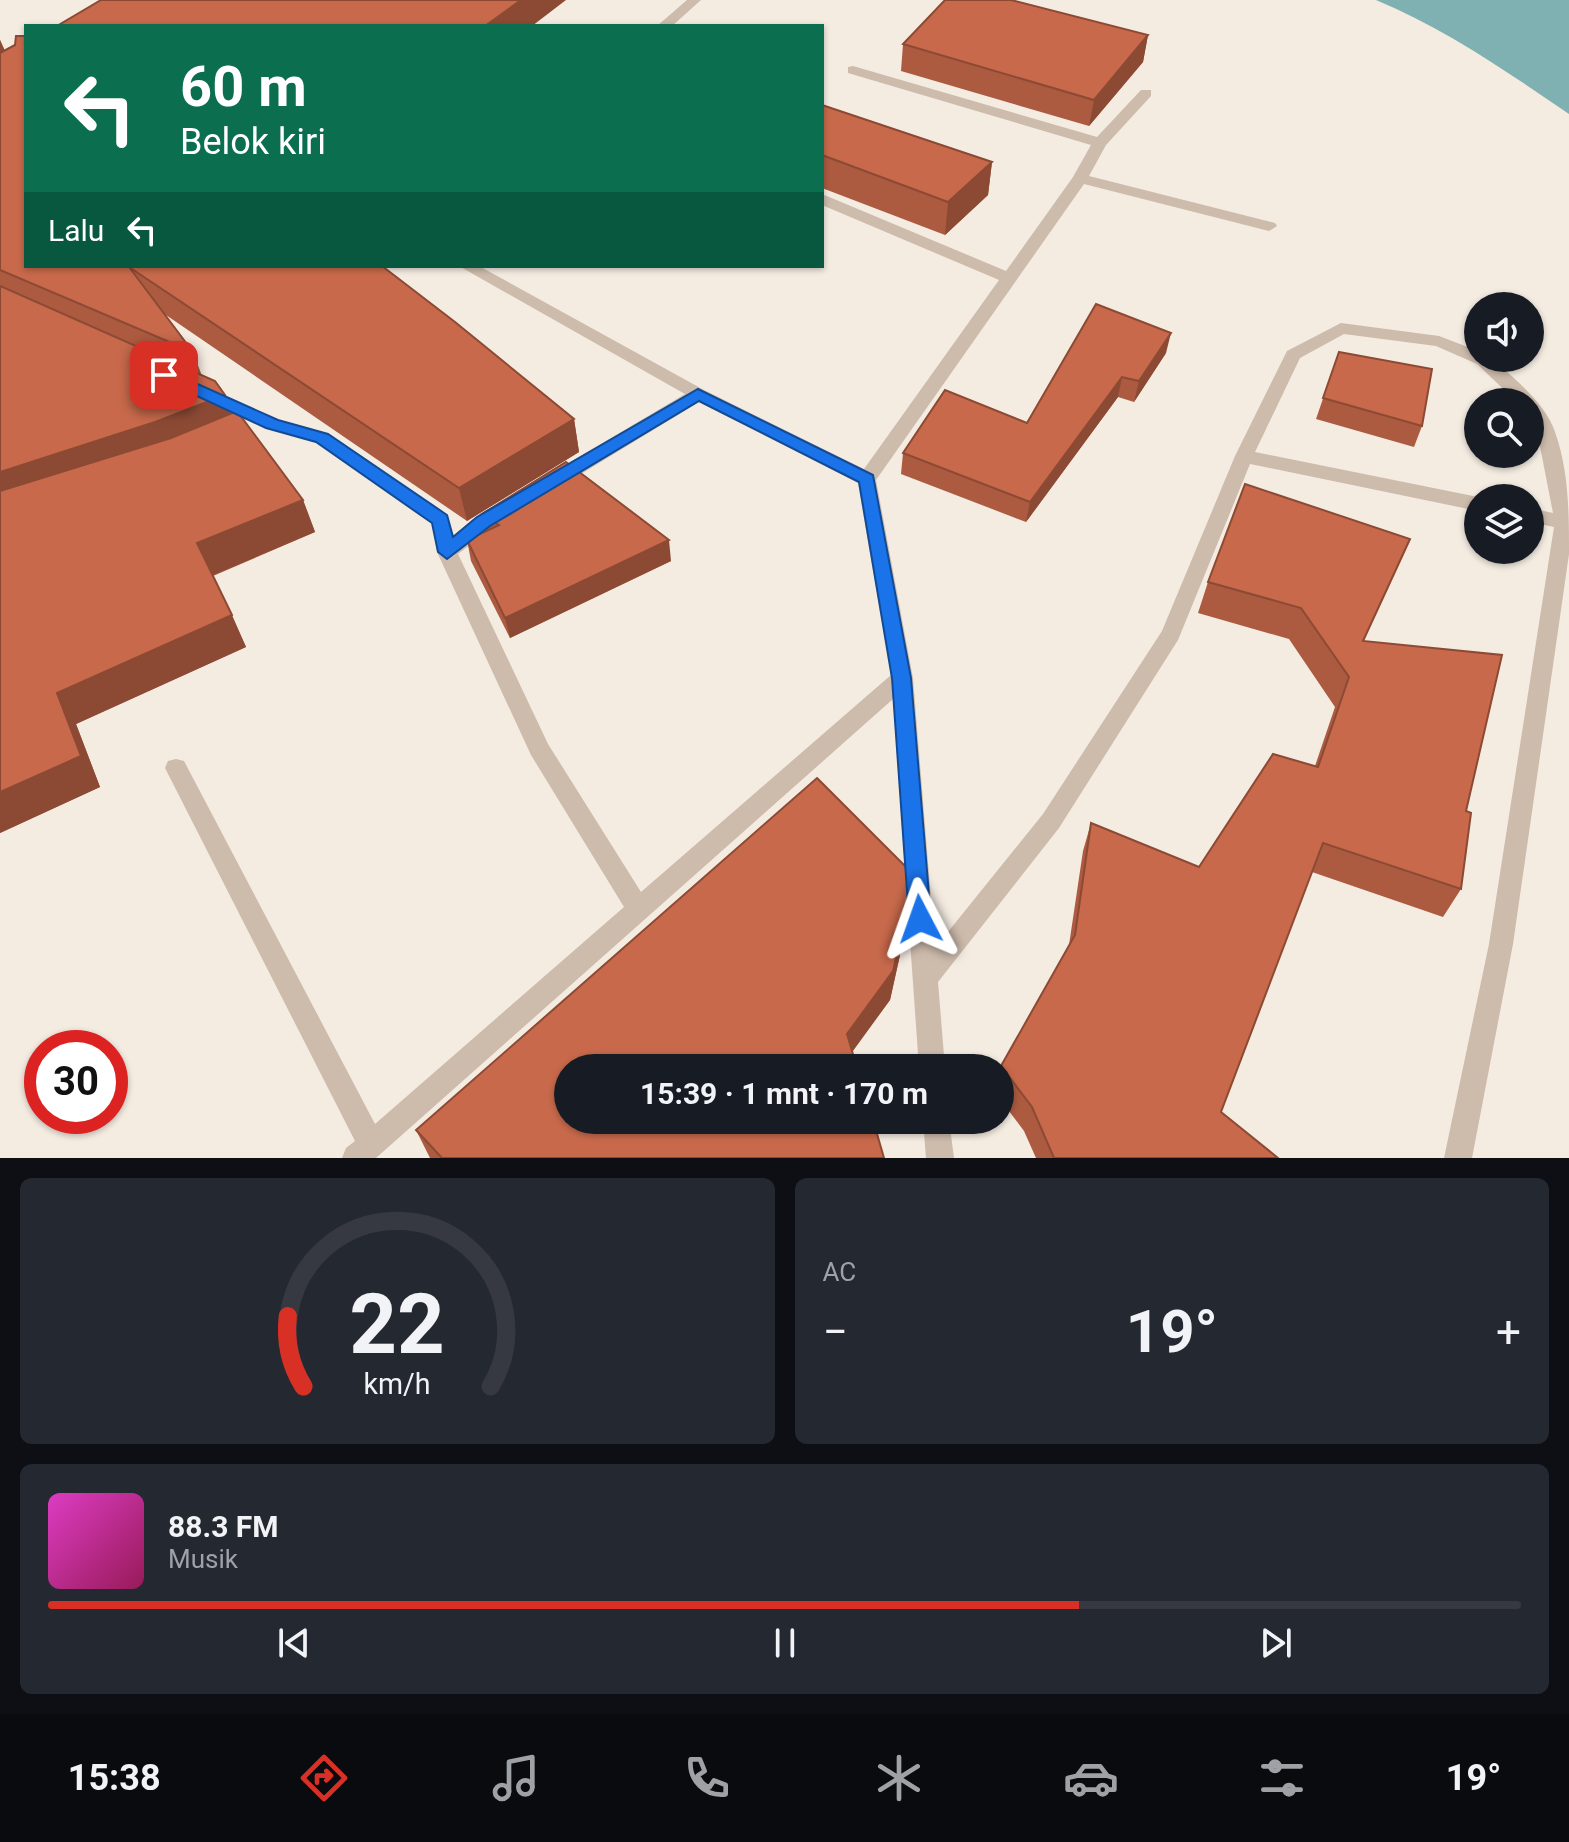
<!DOCTYPE html>
<html lang="id">
<head>
<meta charset="utf-8">
<style>
  body { margin:0; font-family:Roboto,sans-serif; background:#242831; color:#f1f3f6; height:100vh; display:flex; flex-direction:column; font-size:30px; white-space:nowrap }
  * { box-sizing:border-box; margin:0 }
  p { font-size:26px; color:#9ea1a6 }
  .icon { flex:none; width:44px; height:44px; fill:none; stroke:currentColor; stroke-width:2; stroke-linecap:round; stroke-linejoin:round }
  .map { position:relative; height:1158px; overflow:hidden }
  .drawer { display:flex; flex-direction:column; gap:20px; padding:20px; background:#0d0f14; flex:1 }
  .drawer>* { flex:none }
  .top-card { position:absolute; left:24px; top:24px; width:800px; height:244px; border-radius:0px; box-shadow:0 2px 6px #0004; background:#0b6e4f; color:#fff; overflow:hidden }
  .tools { position:absolute; left:1464px; top:292px; display:grid; gap:16px }
  .tools a { display:grid; place-items:center; width:80px; height:80px; border-radius:50%; background:#171b24; box-shadow:0 2px 6px #0004; font-size:40px }
  .speed { position:absolute; left:24px; top:1030px; display:flex; gap:16px; font-size:40px; font-weight:700; text-align:center }
  .speed>* { display:grid; place-content:center; width:104px; height:104px; border-radius:50%; background:#171b24; box-shadow:0 2px 6px #0004; line-height:1 }
  .speed .limit { border:12px solid #d22; background:#fff; color:#111 }
  .pin { position:absolute; display:grid; place-items:center; width:68px; height:68px; color:#fff; margin:-34px; border-radius:16px; box-shadow:0 4px 12px #0006 }
  .me { position:absolute; width:88px; margin:-44px; rotate:356deg; stroke-linejoin:round; filter:drop-shadow(0 0 6px #0008) }
  .turn { display:flex; align-items:center; gap:28px; height:168px; padding:0 24px; font-size:36px }
  .turn .icon { width:104px; height:104px; stroke-width:2.5 }
  .turn b { display:block; font-size:56px; line-height:68px }
  .then { display:flex; align-items:center; height:76px; padding:0 24px; background:#0003; gap:16px; font-size:30px }
  .big { font-size:60px; font-weight:700; line-height:1.1 }
  .drawer .tile { flex:1; display:flex; flex-direction:column; justify-content:center; gap:12px; min-width:0; padding:0 28px; border-radius:12px; background:#242831 }
  .drawer .dial { align-items:center; gap:0 }
  .dial svg { height:208px; overflow:visible; fill:none; stroke:#363941; stroke-width:7; stroke-linecap:round; text-anchor:middle }
  .dial text { fill:#f1f3f6; stroke:none }
  .song { display:flex; align-items:center; gap:24px }
  .cover { width:96px; height:96px; border-radius:12px; background:linear-gradient(135deg,hsl(310 70% 55%),hsl(330 70% 35%)) }
  .played { height:8px; border-radius:4px; background:linear-gradient(90deg,#d93025 70%,#363941 70%) }
  .keys { display:flex; justify-content:space-around; direction:ltr }
  .heat { display:flex; justify-content:space-between; align-items:center; font-size:44px; direction:ltr }
  .drawer .tiles { flex:1; display:grid; gap:20px; grid-template-columns:1fr 1fr }
  .tile:last-child { grid-column:span 2 }
  .trip { position:absolute; left:554px; top:1054px; width:460px; height:80px; border-radius:40px; background:#171b24; box-shadow:0 2px 6px #0004; font-weight:700; line-height:80px; text-align:center }
  .tabs { display:flex; height:128px; justify-content:space-around; align-items:center; background:#090b0e; color:#9ea1a6 }
  .tabs .icon { width:56px; height:56px }
  .tabs .current { color:#d93025 }
  .tabs b { font-size:36px; color:#f1f3f6 }
  .map>svg:first-child { display:block }
  .water { fill:#7fb0b2 }
  .lines { fill:none; stroke-linecap:round; stroke-linejoin:round }
  .minor { fill:#cdbbac; fill-rule:evenodd }
  .wall { fill:#ac5a40 }
  .shaded-wall { fill:#8c4a34 }
  .building { fill:#c8694b; stroke:#8c4a34; stroke-width:2 }
  .route { fill:#1a73e8; stroke:#114b97; stroke-width:2 }
</style>
</head>
<body>
<div class="map">
<svg width="1569" height="1158" viewBox="0 0 1569 1158">
  <rect width="100%" height="100%" fill="#f4ebe1"/>
  <path class="water" d="M1376,0h193v114c-62,-42 -123,-85 -193,-114z"/>
  <g class="lines">
    <path class="minor" d="M687,0h14l-29,26h-15z
      M853,66l244,71 44,-47h10v6l-45,49 -17,31 186,47 2,3 -8,5 -185,-47 -208,296 37,198 22,270 108,-134 119,-183 73,-175 52,-105 54,-28 98,13 39,15v7h13c22,19 55,46 64,74 14,39 14,82 14,122l-56,390 -41,214h-28l45,-214 65,-417 -24,-5v-14l23,5 -16,-82 -7,-11v-18h-13l-40,-38 -41,-18 -92,-12 -44,24 -45,94 223,45 3,1h-3v13l-228,-47 -72,176 -119,188 -121,154 7,86h-26l-26,-369 -517,459h-34l4,-10 9,-7 -190,-373 3,-7 8,-2 8,2 191,363 249,-217 -93,-152 -94,-203 -5,-29 -116,-81 -50,-14 -67,-31 -3,-4 9,-6 6,2 67,31 50,14 120,81 6,21c14,-13 38,-37 59,-31l3,5 -58,44 90,190 93,148 250,-217 -33,-192 -159,-81 -141,86h-14l-2,-5 2,-5 141,-84 -226,-128h20l225,124 160,79 135,-189 -177,-75v-11l184,77 67,-94 18,-32 -243,-72v-6z
      M923,1120h26l5,38h-28z"/>
  </g>
  <path class="wall" d="M1148,35l-5,27 -54,64 -188,-55 2,-27z
    M0,40l5,11 377,215 192,153 5,33 -112,69 -301,-206 27,37 9,24 101,124 12,32 -102,44 33,71 -170,77 24,63 -100,46z
    M822,105l170,57 -4,33 -43,40 -123,-47z
    M1339,352l83,74 -8,21 -98,-28z
    M1166,353l-32,49 -16,-5 -92,125 -125,-48 2,-21 124,-30z
    M1245,484l118,158 103,169 -5,78 -18,28 -131,-45 -91,240 57,46h-242l-12,-27 -24,-32v-30l69,-124 14,-94 8,-28 108,44 116,-101 20,-59 -46,-68 -91,-26 10,-31z
    M482,514l189,47 -161,77 -39,-77 -4,-21 19,-9z
    M906,928l-16,72 -38,51 32,107h-454l-14,-28z"/>
  <path class="shaded-wall" d="M521,0h45l-34,26h-47z
    M1148,35l-5,27 -54,64 5,-26z
    M0,40l12,27 -12,10z
    M992,162l-4,33 -43,40 3,-33z
    M1171,333l-5,20 -32,49 5,-21z
    M1122,377l-4,20 -92,125 4,-20z
    M225,395l13,33 -238,83v-39z
    M574,419l5,33 -112,69 -8,-33z
    M303,500l12,32 -104,44 -14,-33z
    M669,540l2,21 -161,77 -5,-20z
    M232,615l14,32 -170,77 24,63 -100,46v-41l57,-99z
    M910,898l-4,30 -16,72 -45,62 2,-28z"/>
  <path class="building" d="M101,0h420l-36,26h-428z
    M945,0h66l137,35 -54,65 -191,-56z
    M16,36h10v230h356l73,56 119,97 -115,69 -330,-221 64,85 -193,-82v-217l15,-8z
    M822,105l170,57 -44,40 -126,-47z
    M0,286l215,95 10,14 -70,27 -155,50z
    M1096,304l75,29 -32,48 -17,-4 -92,125 -127,-49 42,-63 82,33z
    M1339,352l93,17 -10,57 -99,-28z
    M237,411l66,89 -106,43 35,72 -175,78 24,63 -81,36v-301l171,-53z
    M566,462l103,78 -164,78 -38,-78 32,-15 -17,-11z
    M1245,484l165,55 -47,102 139,14 -36,156 5,2 -10,76 -138,-46 -102,269 57,46h-224l-22,-51 -31,-41 74,-131 16,-112 108,44 74,-113 45,13 31,-90 -48,-69 -93,-26z
    M817,778l91,91 2,29 -17,73 -46,63 10,34h-289v52h305l11,38h-442l-26,-28z"/>
  <path class="route" d="M164,369l114,51 50,14 119,81 6,22 24,-20 221,-128 175,86 38,203 20,241 -3,7 -8,3 -8,-3 -3,-7 -17,-241 -33,-196 -160,-81 -209,125 -43,33 -9,-7 -6,-29 -116,-81 -50,-14 -108,-50 -2,-3z"/>
</svg>
<div class="tools">
<a><svg class="icon" aria-label="sound" viewBox="0 0 24 24"><path d="M4 9h4l5-4v14l-5-4H4zM17 9q2 3 0 6"/></svg></a>
<a><svg class="icon" aria-label="search" viewBox="0 0 24 24"><circle cx="10" cy="10" r="6"/><path d="M15 15l6 6"/></svg></a>
<a><svg class="icon" aria-label="layers" viewBox="0 0 24 24"><path d="M12 4l9 5-9 5-9-5zM3 14l9 5 9-5"/></svg></a>
</div>
<div class="speed"><div class="limit">30</div></div>
<div class="pin" style="left:164px;top:375px;background:#d93025"><svg class="icon" aria-label="arrive" viewBox="0 0 24 24"><path d="M6 21V4h12l-3 4 3 4H6"/></svg></div>
<svg class="me" style="left:920px;top:919px" viewBox="-20 -20 40 40"><path d="M0-17L14 15 0 8-14 15z" fill="#1a73e8" stroke="#fff" stroke-width="4"/></svg>
<div class="trip">15:39 · 1 mnt · 170 m</div>
<div class="top-card">
<div class="turn"><svg class="icon" aria-label="left" viewBox="0 0 24 24"><path d="M17 20v-9H6M10 6l-5 5 5 5"/></svg><div><b>60 m</b>Belok kiri</div></div>
<div class="then">Lalu<svg class="icon" aria-label="left" viewBox="0 0 24 24"><path d="M17 20v-9H6M10 6l-5 5 5 5"/></svg></div>
</div>
</div>
<section class="drawer">
<div class="tiles">
<div class="tile dial"><svg viewBox="0 0 100 80">
<path d="M14 69A42 42 0 1 1 86 69"/>
<path d="M14 69A42 42 0 0 1 8 42" stroke="#d93025"/>
<text x="50" y="56" font-size="32" font-weight="700">22</text>
<text x="50" y="72" font-size="11">km/h</text>
</svg></div>
<div class="tile"><p>AC</p>
<div class="heat"><a>−</a><b class="big">19°</b><a>+</a></div>
</div>
<div class="tile">
<div class="song"><i class="cover"></i><div><b>88.3 FM</b><p>Musik</p></div></div>
<div class="played"></div>
<div class="keys"><svg class="icon" aria-label="previous" viewBox="0 0 24 24"><path d="M18 5L8 12l10 7zM5 5v14"/></svg><svg class="icon" aria-label="pause" viewBox="0 0 24 24"><path d="M8 5v14M16 5v14"/></svg><svg class="icon" aria-label="next" viewBox="0 0 24 24"><path d="M6 5l10 7-10 7zM19 5v14"/></svg></div>
</div>
</div>
</section>
<nav class="tabs">
<b>15:38</b>
<svg class="icon current" aria-label="directions" viewBox="0 0 24 24"><path d="M12 3l9 9-9 9-9-9zM9 14v-3h6M13 9l2 2-2 2"/></svg>
<svg class="icon" aria-label="music" viewBox="0 0 24 24"><path d="M9 18V5l10-2v13"/><circle cx="6" cy="18" r="3"/><circle cx="16" cy="16" r="3"/></svg>
<svg class="icon" aria-label="phone" viewBox="0 0 24 24"><path d="M5 4h4l2 5-3 2q2 4 5 5l2-3 5 2v4C11 20 4 13 5 4z"/></svg>
<svg class="icon" aria-label="climate" viewBox="0 0 24 24"><path d="M12 3v18M4 7l16 10M4 17L20 7"/></svg>
<svg class="icon" aria-label="car" viewBox="0 0 24 24"><path d="M5 17H2v-5l4-1 3-4h7l3 4 3 1v5h-3M9 17h6M6 11h13"/><circle cx="7" cy="17" r="2"/><circle cx="17" cy="17" r="2"/></svg>
<svg class="icon" aria-label="filters" viewBox="0 0 24 24"><path d="M4 7h16M4 17h16"/><circle cx="9" cy="7" r="2"/><circle cx="15" cy="17" r="2"/></svg>
<b>19°</b>
</nav>
</body>
</html>
